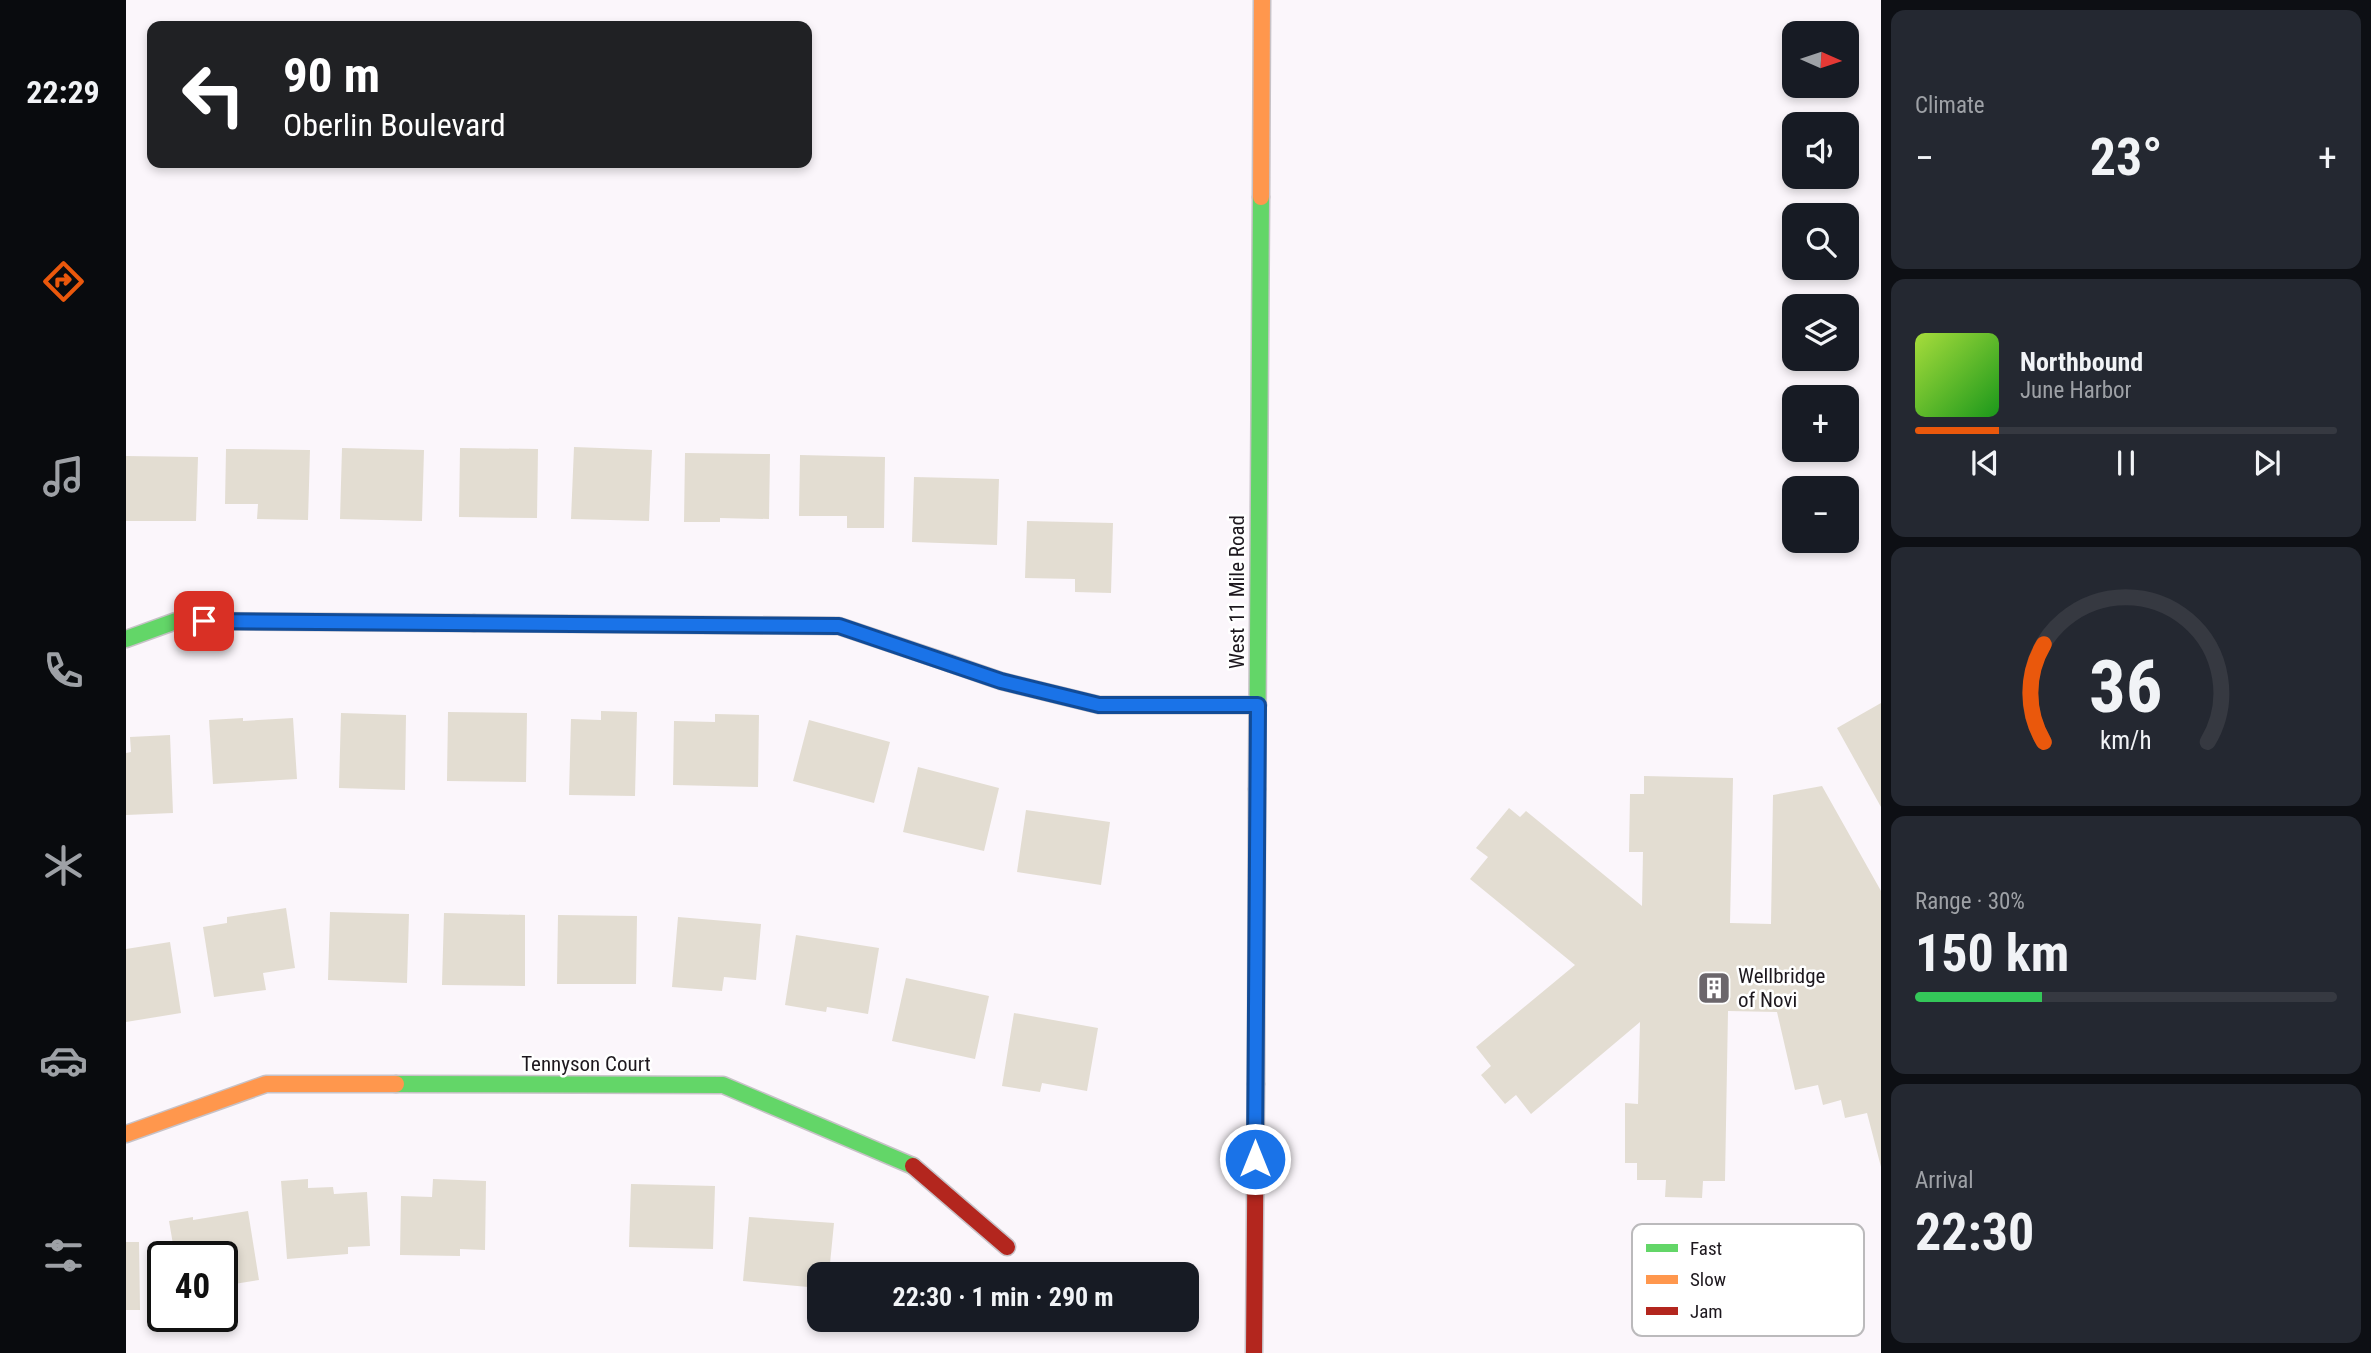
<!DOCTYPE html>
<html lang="en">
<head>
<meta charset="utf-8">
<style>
  body { margin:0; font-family:"Roboto Condensed",sans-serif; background:#242831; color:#f1f3f6; height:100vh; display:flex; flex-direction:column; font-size:26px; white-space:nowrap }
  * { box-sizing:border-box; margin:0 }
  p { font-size:23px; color:#9ea1a6 }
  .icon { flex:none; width:38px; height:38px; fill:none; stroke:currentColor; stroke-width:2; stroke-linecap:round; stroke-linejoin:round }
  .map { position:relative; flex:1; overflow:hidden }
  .panel { display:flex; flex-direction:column; gap:10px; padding:10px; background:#0d0f14; width:490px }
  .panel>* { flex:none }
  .top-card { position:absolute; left:21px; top:21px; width:665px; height:147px; border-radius:14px; box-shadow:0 4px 10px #0003; background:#202124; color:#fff; overflow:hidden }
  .needle { width:46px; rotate:93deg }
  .fabs { position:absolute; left:1656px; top:21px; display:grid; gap:14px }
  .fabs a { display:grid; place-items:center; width:77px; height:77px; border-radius:14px; background:#171b24; box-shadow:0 4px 10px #0003; font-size:35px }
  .speed { position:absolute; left:21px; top:1241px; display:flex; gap:14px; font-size:35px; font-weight:700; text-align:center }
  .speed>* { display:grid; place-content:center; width:91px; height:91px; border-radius:50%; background:#171b24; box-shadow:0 4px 10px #0003; line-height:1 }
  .speed .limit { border:4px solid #111; border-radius:10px; background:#fff; color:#111 }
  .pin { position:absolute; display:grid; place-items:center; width:60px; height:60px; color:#fff; margin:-30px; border-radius:14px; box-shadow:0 4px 10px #0006 }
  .me { position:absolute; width:77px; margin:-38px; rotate:0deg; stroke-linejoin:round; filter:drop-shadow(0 0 5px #0008) }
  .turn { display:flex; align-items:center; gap:24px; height:147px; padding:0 21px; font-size:32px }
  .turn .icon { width:91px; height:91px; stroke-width:2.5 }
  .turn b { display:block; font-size:49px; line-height:60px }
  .big { font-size:52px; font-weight:700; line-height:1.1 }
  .panel .card { flex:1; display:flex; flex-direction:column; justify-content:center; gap:10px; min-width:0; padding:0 24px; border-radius:14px; background:#242831 }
  .panel .dial { align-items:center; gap:0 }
  .dial svg { height:182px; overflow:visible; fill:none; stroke:#363941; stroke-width:7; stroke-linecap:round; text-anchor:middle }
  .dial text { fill:#f1f3f6; stroke:none }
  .song { display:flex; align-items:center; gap:21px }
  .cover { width:84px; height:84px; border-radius:10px; background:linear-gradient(135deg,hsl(80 70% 55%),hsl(120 70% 35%)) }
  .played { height:7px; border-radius:4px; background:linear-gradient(90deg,#ea580c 20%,#363941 20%) }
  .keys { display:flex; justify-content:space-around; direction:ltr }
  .heat { display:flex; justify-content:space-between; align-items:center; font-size:38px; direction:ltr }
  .charge { height:10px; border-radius:5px; background:linear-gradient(90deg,#34c759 30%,#363941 0) }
  .trip { position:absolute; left:681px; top:1262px; width:392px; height:70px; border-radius:14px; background:#171b24; box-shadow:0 4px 10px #0003; font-weight:700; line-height:70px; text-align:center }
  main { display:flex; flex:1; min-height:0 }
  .menu { display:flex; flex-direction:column; width:126px; justify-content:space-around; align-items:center; background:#090b0e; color:#9ea1a6 }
  .menu .icon { width:49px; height:49px }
  .menu .active { color:#ea580c }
  .menu b { font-size:32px; color:#f1f3f6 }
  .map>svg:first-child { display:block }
  .building { fill:#e3ddd2 }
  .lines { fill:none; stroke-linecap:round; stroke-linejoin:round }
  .fast-casing { stroke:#c7c2c7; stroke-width:19 }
  .slow-casing { stroke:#c7c2c7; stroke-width:19 }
  .jam-casing { stroke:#c7c2c7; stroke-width:19 }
  .fast { stroke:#63d668; stroke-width:16 }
  .slow { stroke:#ff974d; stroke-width:16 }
  .jam { stroke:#b3261e; stroke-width:16 }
  .route-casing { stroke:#114b97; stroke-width:18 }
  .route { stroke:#1a73e8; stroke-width:12 }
  .labels { text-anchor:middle; stroke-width:5; stroke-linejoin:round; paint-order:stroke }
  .street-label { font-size:21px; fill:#1d181e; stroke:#fff }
  .poi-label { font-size:21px; fill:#1d181e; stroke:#fff; text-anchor:start }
  .key { fill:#fff; stroke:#bbbabc; stroke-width:2 }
  .key-label { font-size:19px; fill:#1d181e }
</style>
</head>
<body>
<main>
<nav class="menu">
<b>22:29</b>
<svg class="icon active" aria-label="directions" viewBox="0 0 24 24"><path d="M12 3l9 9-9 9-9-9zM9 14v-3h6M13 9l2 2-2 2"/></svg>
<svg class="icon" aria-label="music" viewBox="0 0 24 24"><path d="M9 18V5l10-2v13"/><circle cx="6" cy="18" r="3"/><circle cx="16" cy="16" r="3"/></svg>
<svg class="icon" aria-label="phone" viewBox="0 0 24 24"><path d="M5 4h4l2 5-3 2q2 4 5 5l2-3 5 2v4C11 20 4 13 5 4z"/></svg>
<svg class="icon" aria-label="climate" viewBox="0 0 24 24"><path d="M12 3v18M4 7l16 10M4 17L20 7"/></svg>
<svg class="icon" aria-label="car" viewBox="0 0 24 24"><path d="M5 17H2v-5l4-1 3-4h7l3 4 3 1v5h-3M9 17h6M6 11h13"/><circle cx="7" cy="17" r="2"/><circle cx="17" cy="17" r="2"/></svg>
<svg class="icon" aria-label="filters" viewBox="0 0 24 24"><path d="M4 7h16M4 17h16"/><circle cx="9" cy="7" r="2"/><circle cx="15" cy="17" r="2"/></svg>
</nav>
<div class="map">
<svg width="1755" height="1353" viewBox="0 0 1755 1353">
  <rect width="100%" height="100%" fill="#fbf6fb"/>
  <path class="building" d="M448,447l78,3 -3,71 -78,-2z
    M216,448l82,2 -2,71 -82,-2z
    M334,448l78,1 -1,69 -78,-1z
    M100,449l84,1 -2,70 -51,-1 1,-15h-33z
    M559,453l85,1 -1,65 -49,-1v4h-36z
    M674,455l85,2 -1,71h-37v-12h-48z
    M0,456l72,1 -2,64h-70z
    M788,477l85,2 -2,66 -85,-3z
    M901,521l86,2 -2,70 -36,-1v-13l-50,-1z
    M1755,703v104l-44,-79z
    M475,711l36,1 -2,84 -66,-1 2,-76 30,1z
    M322,712l79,1 -1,69 -79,-1z
    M215,713l65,2 -1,75 -66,-2z
    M589,714l44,1 -1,72 -85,-2 1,-64 41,1z
    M117,718v3l50,-3 4,61 -84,5 -4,-64z
    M683,720l81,22 -16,61 -81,-22z
    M44,735l3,78 -47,2v-62l5,-1 -1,-15z
    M792,767l81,21 -15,63 -81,-19z
    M1518,776l89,2 -3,145 41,1 2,-129 49,-9 59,105v276l-14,-54 -22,5 -4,-18 -18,5 -5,-20 -23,5 -18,-78 -49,-1 -3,170h-22l-1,17 -37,-1 1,-17h-29v-17h-12v-60l13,1 2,-82 -109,92 -15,-19 -11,9 -24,-29 10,-9 -15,-19 99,-82 -105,-86 18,-22 -12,-9 33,-40 11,9 6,-6 116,95 1,-54h-14l1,-58h14z
    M900,810l84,12 -9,63 -84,-13z
    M160,908l9,60 -32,5 3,17 -52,7 -11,-70 24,-4v-6z
    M204,912l79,2 -2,69 -79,-3z
    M318,913l81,2v71l-83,-1z
    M432,915l79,1 -1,68h-79z
    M552,917l83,7 -5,56 -32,-3 -2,14 -50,-4z
    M670,935l83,13 -11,66 -41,-7 -1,5 -41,-7z
    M44,942l11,71 -55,9v-73z
    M780,978l83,18 -14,63 -83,-18z
    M888,1013l84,15 -11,63 -45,-8 -2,9 -38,-6z
    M182,1179v9l25,-1 1,7 33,-2 3,54 -22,1v7l-61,5 -6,-78z
    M307,1179l53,2 -1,69 -25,-1v7l-60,-1 1,-59 31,1z
    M505,1184l84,2 -2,63 -84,-2z
    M122,1211l11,69 -37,6v-30h-47l-6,-35 24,-4v3z
    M623,1217l85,6 -5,51h-10v14l-76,-7z
    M0,1242h13l1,68h-14z"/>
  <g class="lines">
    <defs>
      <path id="fast" d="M0,639l50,-18 298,2
        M1131,789l4,-592
        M270,1084l327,1 190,81"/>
      <path id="slow" d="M1135,197l1,-197
        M348,623l365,3 110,37
        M1130,1084l1,-295
        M0,1134l140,-50h130"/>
      <path id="jam" d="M823,663l52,18 98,24h159
        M787,1166l94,81
        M1128,1353l2,-269"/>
    </defs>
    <use href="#fast" class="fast-casing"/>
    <use href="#slow" class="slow-casing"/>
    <use href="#jam" class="jam-casing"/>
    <use href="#fast" class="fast"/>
    <use href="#slow" class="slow"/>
    <use href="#jam" class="jam"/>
  </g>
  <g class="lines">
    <defs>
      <path id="route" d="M78,621l635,5 162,55 98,24h159l-3,454"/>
    </defs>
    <use href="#route" class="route-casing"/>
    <use href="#route" class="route"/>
  </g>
  <defs>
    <symbol id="building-square" viewBox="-11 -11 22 22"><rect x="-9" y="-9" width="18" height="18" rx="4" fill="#6b666b" stroke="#fff"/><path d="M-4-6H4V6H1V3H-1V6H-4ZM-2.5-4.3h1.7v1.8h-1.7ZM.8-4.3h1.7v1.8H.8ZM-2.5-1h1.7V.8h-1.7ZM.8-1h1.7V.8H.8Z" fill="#fff"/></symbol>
  </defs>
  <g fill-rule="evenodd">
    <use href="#building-square" x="1569" y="969" width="38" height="38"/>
  </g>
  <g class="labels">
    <g class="street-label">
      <text transform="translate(1111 592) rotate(-90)" y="7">West 11 Mile Road</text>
      <text x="460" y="1071">Tennyson Court</text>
    </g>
    <g class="poi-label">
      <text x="1612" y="983">Wellbridge<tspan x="1612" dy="24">of Novi</tspan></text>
    </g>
  </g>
  <rect x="1506" y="1224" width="232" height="112" rx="10" class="key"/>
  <rect x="1520" y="1244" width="32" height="8" fill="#63d668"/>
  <rect x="1520" y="1275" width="32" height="9" fill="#ff974d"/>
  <rect x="1520" y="1307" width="32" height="8" fill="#b3261e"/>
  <g class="key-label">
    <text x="1564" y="1255">Fast</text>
    <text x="1564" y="1286">Slow</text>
    <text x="1564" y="1318">Jam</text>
  </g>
</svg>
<div class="fabs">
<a><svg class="needle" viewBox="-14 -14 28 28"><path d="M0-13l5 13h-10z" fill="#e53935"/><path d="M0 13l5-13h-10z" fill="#9ea1a6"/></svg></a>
<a><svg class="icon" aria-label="sound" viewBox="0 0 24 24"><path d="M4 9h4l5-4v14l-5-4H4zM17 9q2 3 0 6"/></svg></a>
<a><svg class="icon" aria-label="search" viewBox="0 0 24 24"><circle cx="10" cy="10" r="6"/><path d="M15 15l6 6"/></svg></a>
<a><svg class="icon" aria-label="layers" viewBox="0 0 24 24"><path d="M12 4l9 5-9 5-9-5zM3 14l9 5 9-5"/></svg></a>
<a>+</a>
<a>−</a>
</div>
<div class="speed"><div class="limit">40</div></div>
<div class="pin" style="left:78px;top:621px;background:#d93025"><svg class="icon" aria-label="arrive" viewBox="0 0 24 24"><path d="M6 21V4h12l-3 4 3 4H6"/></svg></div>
<svg class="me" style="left:1129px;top:1159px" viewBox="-20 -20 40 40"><circle r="17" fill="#1a73e8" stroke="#fff" stroke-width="3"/><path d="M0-11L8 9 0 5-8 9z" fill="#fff"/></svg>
<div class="trip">22:30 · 1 min · 290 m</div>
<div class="top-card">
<div class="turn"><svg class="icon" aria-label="left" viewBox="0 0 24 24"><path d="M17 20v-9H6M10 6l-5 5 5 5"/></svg><div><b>90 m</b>Oberlin Boulevard</div></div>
</div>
</div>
<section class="panel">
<div class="card"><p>Climate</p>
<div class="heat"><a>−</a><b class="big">23°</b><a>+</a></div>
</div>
<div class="card">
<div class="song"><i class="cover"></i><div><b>Northbound</b><p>June Harbor</p></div></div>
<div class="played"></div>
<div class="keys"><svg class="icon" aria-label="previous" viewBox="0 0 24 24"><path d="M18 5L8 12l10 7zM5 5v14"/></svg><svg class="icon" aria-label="pause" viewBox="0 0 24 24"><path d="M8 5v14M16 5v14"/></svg><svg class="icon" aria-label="next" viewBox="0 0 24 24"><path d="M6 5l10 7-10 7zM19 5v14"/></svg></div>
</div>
<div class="card dial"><svg viewBox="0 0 100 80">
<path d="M14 69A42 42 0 1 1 86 69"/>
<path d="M14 69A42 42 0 0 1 14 26" stroke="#ea580c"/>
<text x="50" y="56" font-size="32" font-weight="700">36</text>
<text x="50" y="72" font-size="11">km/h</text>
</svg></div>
<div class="card"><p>Range · 30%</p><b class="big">150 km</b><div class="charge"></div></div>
<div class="card"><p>Arrival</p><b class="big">22:30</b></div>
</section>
</main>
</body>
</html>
